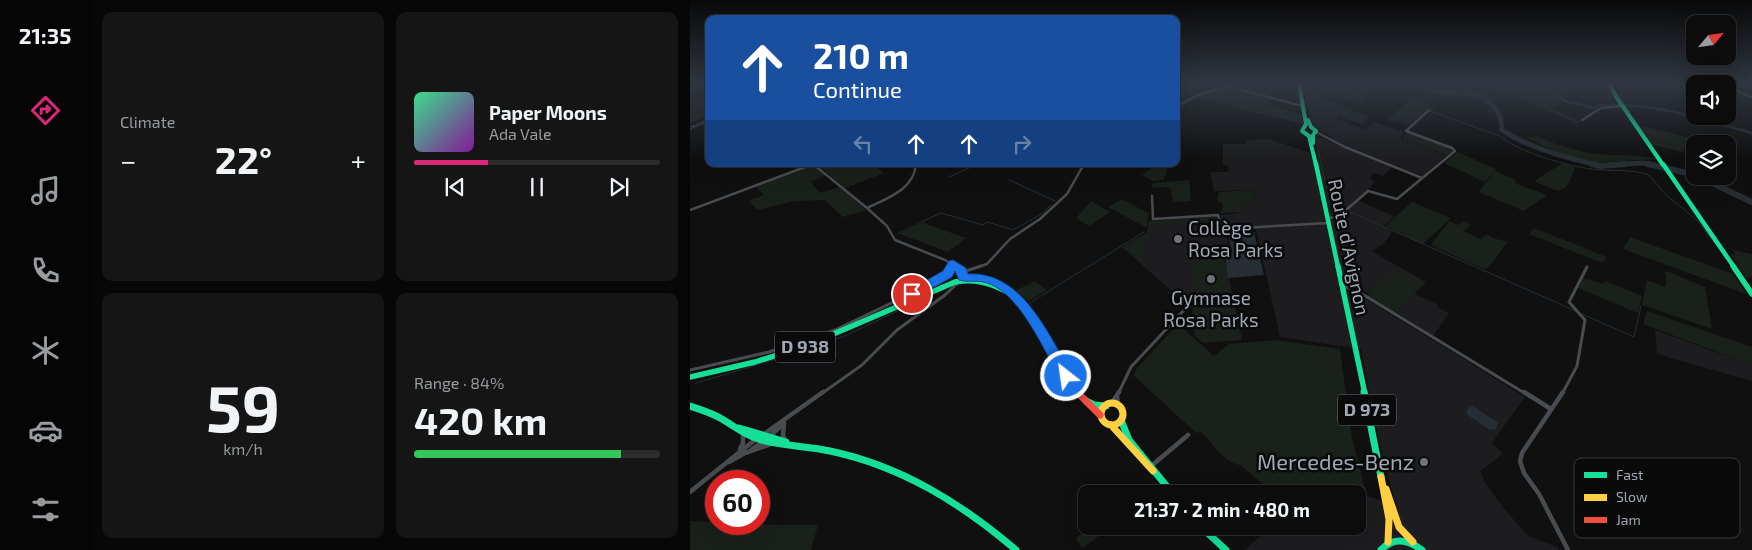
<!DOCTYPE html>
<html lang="en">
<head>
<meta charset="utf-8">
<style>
  body { margin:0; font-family:"Exo 2",sans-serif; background:#151515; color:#f1f3f6; height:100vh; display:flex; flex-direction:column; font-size:19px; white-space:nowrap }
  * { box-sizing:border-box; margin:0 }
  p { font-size:16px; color:#9a9b9d }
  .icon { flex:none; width:28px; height:28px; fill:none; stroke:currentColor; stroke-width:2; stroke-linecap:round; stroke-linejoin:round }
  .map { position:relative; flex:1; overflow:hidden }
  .details { display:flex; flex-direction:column; gap:12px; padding:12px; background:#070707; width:600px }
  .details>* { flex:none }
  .top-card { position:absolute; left:15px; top:15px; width:475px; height:152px; border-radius:10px; box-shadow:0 5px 20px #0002,0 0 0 1px #2c2c2d; background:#1a4fa0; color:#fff; overflow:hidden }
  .needle { width:32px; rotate:61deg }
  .controls { position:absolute; left:996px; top:15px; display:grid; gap:10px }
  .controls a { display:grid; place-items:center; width:50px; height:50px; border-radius:10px; background:#0c0c0c; box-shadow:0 5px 20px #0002,0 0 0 1px #2c2c2d; font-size:25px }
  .speed { position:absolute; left:15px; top:470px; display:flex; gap:10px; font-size:25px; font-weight:700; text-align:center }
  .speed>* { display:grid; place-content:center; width:65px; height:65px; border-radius:50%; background:#0c0c0c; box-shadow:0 5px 20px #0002,0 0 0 1px #2c2c2d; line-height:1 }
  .speed .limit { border:8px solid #d22; background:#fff; color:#111 }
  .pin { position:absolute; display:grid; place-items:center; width:42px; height:42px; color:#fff; margin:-21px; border:2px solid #fff; border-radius:50%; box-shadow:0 1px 5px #0007 }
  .me { position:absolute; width:55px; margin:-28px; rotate:330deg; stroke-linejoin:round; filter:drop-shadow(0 0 4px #0008) }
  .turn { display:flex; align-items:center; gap:18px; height:105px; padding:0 25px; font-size:22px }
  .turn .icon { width:65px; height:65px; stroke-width:2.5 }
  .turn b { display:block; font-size:35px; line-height:42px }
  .lanes { display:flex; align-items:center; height:48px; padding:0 25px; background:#0003; justify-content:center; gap:25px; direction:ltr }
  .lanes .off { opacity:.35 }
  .big { font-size:38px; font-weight:700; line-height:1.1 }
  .details .card { flex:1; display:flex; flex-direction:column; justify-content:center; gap:8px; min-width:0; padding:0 18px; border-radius:10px; background:#151515 }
  .details .dial { align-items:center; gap:0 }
  .dial b { font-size:65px; line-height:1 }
  .song { display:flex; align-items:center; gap:15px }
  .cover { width:60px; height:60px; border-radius:8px; background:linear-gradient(135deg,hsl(150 70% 55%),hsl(290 70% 35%)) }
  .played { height:5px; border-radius:2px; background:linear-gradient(90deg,#db2777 30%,#2c2c2d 30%) }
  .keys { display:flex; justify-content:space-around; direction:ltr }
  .heat { display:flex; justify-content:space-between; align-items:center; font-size:28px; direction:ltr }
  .charge { height:8px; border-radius:4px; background:linear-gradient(90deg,#34c759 84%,#2c2c2d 0) }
  .details .tiles { flex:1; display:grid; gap:12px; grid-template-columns:repeat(2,1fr) }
  .trip { position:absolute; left:388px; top:485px; width:288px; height:50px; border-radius:10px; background:#0c0c0c; box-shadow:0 5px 20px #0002,0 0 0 1px #2c2c2d; font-weight:700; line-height:50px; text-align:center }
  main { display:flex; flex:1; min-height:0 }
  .tabs { display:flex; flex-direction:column; width:90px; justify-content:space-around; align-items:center; background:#050505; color:#9a9b9d }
  .tabs .icon { width:35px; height:35px }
  .tabs .active { color:#db2777 }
  .tabs b { font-size:22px; color:#f1f3f6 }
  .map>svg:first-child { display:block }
  .built { fill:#1d1d1f }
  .green { fill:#1a201a }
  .water { fill:#262d33 }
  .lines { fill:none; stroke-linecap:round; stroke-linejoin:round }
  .stream { stroke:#262d33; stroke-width:1 }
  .canal { stroke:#262d33; stroke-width:2.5 }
  .river-far1 { stroke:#262d33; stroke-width:5 }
  .river { stroke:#262d33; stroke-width:6 }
  .street-far2 { stroke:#4a4b50; stroke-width:2.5 }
  .street-far1 { stroke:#4a4b50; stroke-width:3 }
  .street { stroke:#4a4b50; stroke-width:4.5 }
  .fast-far3 { stroke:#16e098; stroke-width:4 }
  .fast-far2 { stroke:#16e098; stroke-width:4.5 }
  .fast-far1 { stroke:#16e098; stroke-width:5.5 }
  .fast { stroke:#16e098; stroke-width:7 }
  .slow { stroke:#ffcf43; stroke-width:7 }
  .jam-far1 { stroke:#f24e42; stroke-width:5.5 }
  .jam { stroke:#f24e42; stroke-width:7 }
  .rail-casing { stroke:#454649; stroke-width:2.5 }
  .rail { stroke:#0a0a0b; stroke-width:1; stroke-dasharray:2.5; stroke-linecap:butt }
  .route { fill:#1a73e8; stroke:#114b97 }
  .poi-dot { fill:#6e7279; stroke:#0a0a0b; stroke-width:2 }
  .labels { text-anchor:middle; stroke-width:5; stroke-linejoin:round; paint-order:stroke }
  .shield { fill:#0a0a0b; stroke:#737780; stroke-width:1 }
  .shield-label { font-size:18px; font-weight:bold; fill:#a0a6b2 }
  .poi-label { font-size:19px; fill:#a0a6b2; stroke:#0a0a0b; text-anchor:start }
  .street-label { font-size:19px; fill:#a0a6b2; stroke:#0a0a0b }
  .near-poi-label { font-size:22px; fill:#a0a6b2; stroke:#0a0a0b; text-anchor:end }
  .key { fill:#0a0a0b; stroke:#37393d; stroke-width:1 }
  .key-label { font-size:14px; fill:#a0a6b2 }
</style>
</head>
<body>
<main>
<nav class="tabs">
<b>21:35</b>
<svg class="icon active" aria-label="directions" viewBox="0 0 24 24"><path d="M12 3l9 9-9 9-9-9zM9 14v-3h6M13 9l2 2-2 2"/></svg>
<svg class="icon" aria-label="music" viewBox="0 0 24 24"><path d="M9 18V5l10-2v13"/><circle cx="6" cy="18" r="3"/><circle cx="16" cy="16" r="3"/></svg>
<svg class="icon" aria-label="phone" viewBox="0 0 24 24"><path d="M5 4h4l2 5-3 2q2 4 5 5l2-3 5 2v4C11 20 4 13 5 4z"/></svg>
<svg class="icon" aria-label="climate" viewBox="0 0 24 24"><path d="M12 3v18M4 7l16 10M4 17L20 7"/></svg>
<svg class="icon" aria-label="car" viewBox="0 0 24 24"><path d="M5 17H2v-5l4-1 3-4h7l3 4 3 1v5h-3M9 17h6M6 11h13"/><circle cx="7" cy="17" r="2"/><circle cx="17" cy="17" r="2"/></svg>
<svg class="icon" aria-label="filters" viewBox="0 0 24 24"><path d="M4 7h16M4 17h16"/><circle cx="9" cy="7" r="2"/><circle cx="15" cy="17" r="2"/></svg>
</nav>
<section class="details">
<div class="tiles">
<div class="card"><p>Climate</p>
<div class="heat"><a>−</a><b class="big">22°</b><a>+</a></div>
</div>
<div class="card">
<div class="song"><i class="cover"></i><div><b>Paper Moons</b><p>Ada Vale</p></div></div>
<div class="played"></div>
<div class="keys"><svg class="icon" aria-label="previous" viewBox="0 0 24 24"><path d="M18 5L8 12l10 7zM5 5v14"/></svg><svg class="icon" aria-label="pause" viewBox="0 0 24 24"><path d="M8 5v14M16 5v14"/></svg><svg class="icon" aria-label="next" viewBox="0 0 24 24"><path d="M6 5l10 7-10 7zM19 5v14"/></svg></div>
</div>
<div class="card dial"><b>59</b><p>km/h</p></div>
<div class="card"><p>Range · 84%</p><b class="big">420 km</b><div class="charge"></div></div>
</div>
</section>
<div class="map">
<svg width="1062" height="550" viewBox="0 0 1062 550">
  <rect width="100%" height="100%" fill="#101010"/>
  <path class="built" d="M612,83h14l16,9 -15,5 34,12 -15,9 29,12 9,-8 30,10 -3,6 45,17 -23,21 -80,-31 -30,-19z
    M627,136l75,32 -9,8 -9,-3 -4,6 5,3 -16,19 35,15 -10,10 8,5 -4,7 -6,7 -11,6 55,31 -11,12 23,11 -1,2 12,6 -16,23 -86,-56 -10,9 21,5 167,103 -33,46 11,11 -23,17 6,13 16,22 26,30 29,11 2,3h-314l26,-24h36l10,10 11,-6 -1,-4h29v-21l9,-5 2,-4 29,9 -18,-69 -17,-87 -81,-12 -24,-108 -31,3 6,21 -7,2 18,85 -39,3 -8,-7 -3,-27 -70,-62 25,-15 2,-11 69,-5 3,14 2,1 -4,-16 19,-2v-9l17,-1 -1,-13 -40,1 -4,-19h18l1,-5 -6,-3v-20h23l1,-4 21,-1 49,16z
    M965,330l97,35v16l-95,-27z"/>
  <path class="green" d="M636,83h14l27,13 -10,9 -37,-20z
    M829,83h17l16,6 1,6 10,7 -13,6 30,13 -3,2 -75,-32z
    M534,88l47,11 -3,6 33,9 2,10 -40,-10 1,-2 -2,2 -65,-17z
    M19,96l-2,10 2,9 -19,8v-20z
    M723,96l18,9 -23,21 -20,-6z
    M659,109l20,7 -6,9 -25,-9z
    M952,126l49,12 -8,14 -30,-7 -13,-18z
    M717,132l44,16 1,3 -5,4 -43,-16 -1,-2z
    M847,136c19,9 38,15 59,18 21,2 42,0 62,5l-70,4 -27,-9 -34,-16z
    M768,152l38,17 -1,2 21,9 -1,3 32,12 -23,16 -45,-19 14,-18 -8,8 -41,-19z
    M873,163l12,4c-10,31 -15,26 -41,14z
    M127,164h55l12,9 -39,15z
    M466,164h12l-4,16 -11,1 -11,-6z
    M120,166h5l11,9 -15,7 9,11 20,-6 26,23 -23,7 -18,-17 -31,1 -36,9 -9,-9 15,-6 -8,-8z
    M499,180l2,21 -18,1 -2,-13 -6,-2 -13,1 1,-5z
    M563,190l2,13 -17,1v8l-17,1 2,-9 -6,-4 2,-8z
    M432,199l26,14 -1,15 -39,-21z
    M401,201l19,11 -21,14 -13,-8z
    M722,202l39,16 -28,26 -38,-18z
    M527,217l3,14 -14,2 -1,-5h-1l-1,-2h5l-1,-5 -39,2 -1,2 -17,1v-5z
    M759,221l9,4 6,-4 7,4 -7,6 16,8 8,-5 5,4 15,4 -21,27 -8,-2 -48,-22z
    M228,223h6l42,15 -18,14 -51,-19z
    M844,228l73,29 -5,6 -73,-29z
    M457,233l4,1 -1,4 -9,3v2h4l-3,1v4h3v2h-4l-1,3h5l-4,2 -1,3 5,1 -6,1 -14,-13z
    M940,237l103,37 13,20 -123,-45z
    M1043,250l19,4v24l-6,-1 -15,-23 4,1z
    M533,258l4,22h-2l15,59 -36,3 -8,-7 -4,-24 6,-7 -4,-44z
    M710,270l24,12 -23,26 1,1 -7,3 -25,-15 -2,-3 17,-18 6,2z
    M976,271l39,16 7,42 -70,-24 5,-25 19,7z
    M896,278l17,6 3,-3 36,15 -4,17 -60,-25 5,-9z
    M345,281l12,9 -18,11 -14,-10z
    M957,311l105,36v18l-109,-41z
    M488,324l36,32 15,-12 46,-4 65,9 12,89 15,58 -2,4 -9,5v-11h-81l-35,-29c-15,-2 -28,-22 -39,-33l-5,1 -63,-58 5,-8z
    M0,521l26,1v2l102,1 -7,25h-121z
    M402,526h11l3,5 -24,17 -6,-10z"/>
  <path class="water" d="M561,231l3,1 10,43 -36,3 -3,-22 7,-4 -4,-19z
    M783,406l25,17 -2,6 -6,1 -24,-16 2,-6z"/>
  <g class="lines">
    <path class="stream" d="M922,83l2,6
      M744,90l-9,8 11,7 -6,6 70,25c20,17 65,29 91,33 18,3 40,-1 58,6l17,20 31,25 26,34
      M765,92l28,10 8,11
      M926,93l36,52
      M916,105l4,-10 -1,-9
      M625,136l15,67
      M620,145l9,44
      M259,177l29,-13
      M319,180l46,21
      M658,211l228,100
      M231,222l20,-9 42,12 5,-3 25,8 30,-17 8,-8
      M338,304l116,-72
      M892,314l52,23 7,-31
      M6,383l115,-34 38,-15 76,-36"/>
    <path class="canal" d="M875,83l-1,7 -8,4 9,7 30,7 4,-3h22
      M934,105c44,2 86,16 128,28"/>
    <path class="river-far1" d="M728,83c7,4 14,8 22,9 25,3 45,-5 59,23 2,4 2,10 3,15 27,18 64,28 96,35
      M918,165l35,-2 11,2"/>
    <path class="river" d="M902,164l8,2 25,-2
      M958,164l47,11
      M1007,176l55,26"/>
    <path class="street-far2" d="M1038,87l24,10
      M486,107l20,-11 30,-10 77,20
      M892,120l19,-12 21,-2
      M626,132l29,15 77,31
      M226,164c-2,26 -29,34 -49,44l20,18 8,14 50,20 11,7
      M462,196l1,23 65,-4 3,12 3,2 105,-6
      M0,210l123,-46 54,44
      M638,218l10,-1 30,-26 29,8 58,-48 -3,-3 -46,-17 23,-21
      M261,267l2,-3
      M288,267l9,-3 23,-25 30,-20 27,-25 17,-30"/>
    <path class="street-far1" d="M264,266l8,5 1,7
      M273,272l18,-6
      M653,287l11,2 172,105
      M0,370l79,-18 66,-22 90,-43 23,-13 4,-8
      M131,394l41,-29 35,-35 48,-35 18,-17
      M428,394l13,-27 55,-59
      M872,394l15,-28 8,-46 -16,-18 18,-35"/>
    <path class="street" d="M834,392l27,17
      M873,392l-41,61 -2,8 4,12 15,21 29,56
      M427,397l1,8
      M421,404l8,-12
      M94,423l-1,13 3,5
      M74,434l59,-42
      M79,437l15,-14
      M50,449l3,-6v-9
      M62,449l12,-8
      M39,462l16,-9 26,-9
      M460,467l38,-32
      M0,492l66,-53"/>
    <path class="fast-far3" d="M609,83l7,41 -4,7 7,5 7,29
      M919,83l8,15 46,67
      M618,120l3,7 5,4 -3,4v8"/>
    <path class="fast-far2" d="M626,164l22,103
      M973,164l71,103"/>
    <path class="fast-far1" d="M648,266l27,128
      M1043,266l19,28
      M0,377l65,-15 48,-15 152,-65c22,-4 40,2 59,14"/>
    <path class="fast" d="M674,392l17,85
      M396,401l8,4 12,1
      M0,406c11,4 22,7 32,13 12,7 23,16 36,20 23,7 48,7 72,12 71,15 131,52 186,99
      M431,420l8,20 44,54
      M49,428l47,14
      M510,526l26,24
      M691,550c13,-14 27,-10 41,0"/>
    <path class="slow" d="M411 414a11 11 0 1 1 22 0a11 11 0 1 1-22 0Z
      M421,425l42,46
      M691,477l8,42 -1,23
      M696,489l13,38 14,15"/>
    <path class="jam-far1" d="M322,293l24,33 42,68"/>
    <path class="jam" d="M387,392l23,23"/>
    <defs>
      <path id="rail" d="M0,128l19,-8"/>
    </defs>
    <use href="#rail" class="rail-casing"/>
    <use href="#rail" class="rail"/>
  </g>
  <linearGradient id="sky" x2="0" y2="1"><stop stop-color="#090909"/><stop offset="0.52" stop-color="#313742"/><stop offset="1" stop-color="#313742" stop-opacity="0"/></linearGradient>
  <rect width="1062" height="160" fill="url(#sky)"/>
  <path class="route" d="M263,260l13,8 2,6c54,-3 79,59 103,98l2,4 -2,4 -5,1 -5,-1c-16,-28 -40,-84 -71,-96 -11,-5 -20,-1 -31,-4l-4,-9 -3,6 -36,20h-8l-2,-3 2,-3 35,-20 6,-10z"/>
  <g class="poi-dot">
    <circle cx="488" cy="239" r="5"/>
    <circle cx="521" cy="279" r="5"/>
    <circle cx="734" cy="462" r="5"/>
  </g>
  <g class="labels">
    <g class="shield">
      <rect x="85" y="331.5" width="60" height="31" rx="4"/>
      <rect x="648" y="394.5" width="58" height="31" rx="4"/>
    </g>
    <g class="shield-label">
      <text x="115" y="353">D 938</text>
      <text x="677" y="416">D 973</text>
    </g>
    <g class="poi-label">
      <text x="498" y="235">Collège<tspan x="498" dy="22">Rosa Parks</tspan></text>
      <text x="521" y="305" text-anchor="middle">Gymnase<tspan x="521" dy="22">Rosa Parks</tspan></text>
    </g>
    <g class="street-label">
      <text transform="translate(659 247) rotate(78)" y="7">Route d'Avignon</text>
    </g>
    <g class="near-poi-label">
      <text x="724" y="470">Mercedes-Benz</text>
    </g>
  </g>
  <rect x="884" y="458" width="166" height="80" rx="8" class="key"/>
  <rect x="894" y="472" width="23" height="6" fill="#16e098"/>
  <rect x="894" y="494" width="23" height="7" fill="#ffcf43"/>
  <rect x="894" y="517" width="23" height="6" fill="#f24e42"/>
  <g class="key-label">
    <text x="926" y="480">Fast</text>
    <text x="926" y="502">Slow</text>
    <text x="926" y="525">Jam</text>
  </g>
</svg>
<div class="controls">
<a><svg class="needle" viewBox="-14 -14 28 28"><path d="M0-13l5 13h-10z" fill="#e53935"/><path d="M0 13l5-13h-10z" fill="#9a9b9d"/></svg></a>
<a><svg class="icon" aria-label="sound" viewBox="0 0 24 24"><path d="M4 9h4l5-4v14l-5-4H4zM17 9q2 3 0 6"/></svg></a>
<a><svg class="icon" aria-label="layers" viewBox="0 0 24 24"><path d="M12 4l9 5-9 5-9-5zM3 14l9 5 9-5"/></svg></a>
</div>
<div class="speed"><div class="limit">60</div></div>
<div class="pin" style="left:222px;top:294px;background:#d93025"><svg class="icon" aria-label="arrive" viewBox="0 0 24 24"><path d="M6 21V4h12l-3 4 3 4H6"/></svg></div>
<svg class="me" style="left:376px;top:376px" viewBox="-20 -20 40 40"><circle r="17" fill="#1a73e8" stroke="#fff" stroke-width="3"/><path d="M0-11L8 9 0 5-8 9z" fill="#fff"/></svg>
<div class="trip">21:37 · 2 min · 480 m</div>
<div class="top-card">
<div class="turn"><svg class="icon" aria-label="ahead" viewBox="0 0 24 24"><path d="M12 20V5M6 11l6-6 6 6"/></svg><div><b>210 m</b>Continue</div></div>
<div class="lanes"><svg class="icon off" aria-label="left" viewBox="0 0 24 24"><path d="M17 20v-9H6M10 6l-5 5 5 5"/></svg><svg class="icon" aria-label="ahead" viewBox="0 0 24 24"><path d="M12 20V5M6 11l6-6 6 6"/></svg><svg class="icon" aria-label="ahead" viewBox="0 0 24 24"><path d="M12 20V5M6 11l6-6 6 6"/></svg><svg class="icon off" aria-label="right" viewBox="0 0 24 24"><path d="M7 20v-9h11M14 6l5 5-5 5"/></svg></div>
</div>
</div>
</main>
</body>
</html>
